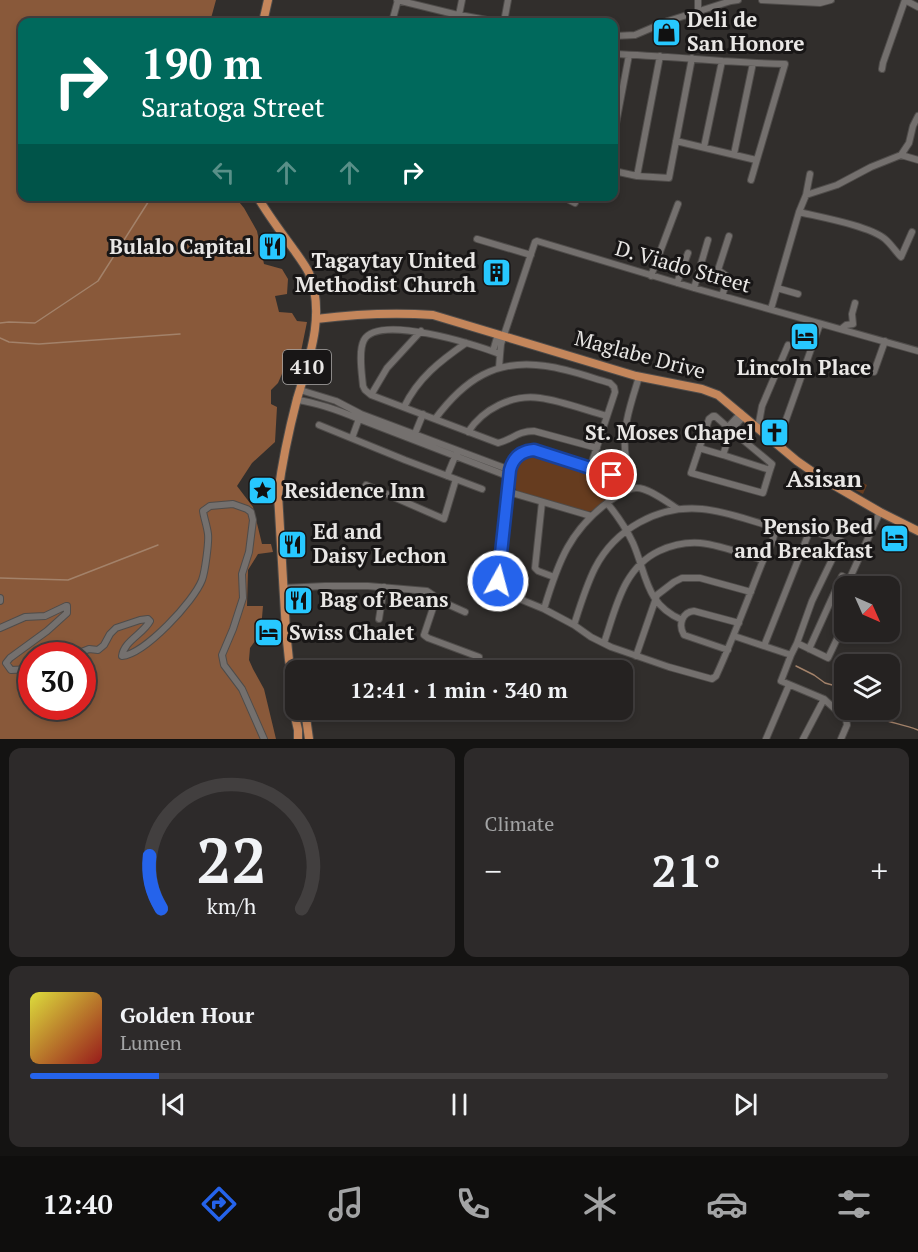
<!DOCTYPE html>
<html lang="en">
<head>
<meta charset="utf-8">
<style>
  body { margin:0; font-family:"PT Serif",serif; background:#2d2a2a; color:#f1f3f6; height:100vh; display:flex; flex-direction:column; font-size:22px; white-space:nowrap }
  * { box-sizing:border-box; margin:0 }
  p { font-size:20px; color:#a3a4a5 }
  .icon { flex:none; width:33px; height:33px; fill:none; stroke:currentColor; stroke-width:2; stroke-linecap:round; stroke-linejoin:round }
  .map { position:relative; height:739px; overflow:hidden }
  .sheet { display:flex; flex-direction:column; gap:9px; padding:9px; background:#141312; flex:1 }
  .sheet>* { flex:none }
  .top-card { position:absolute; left:18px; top:18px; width:600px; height:183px; border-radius:12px; box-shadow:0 3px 9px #0003,0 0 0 2px #423f3f; background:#00695c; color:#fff; overflow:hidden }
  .needle { width:39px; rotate:135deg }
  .buttons { position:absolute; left:834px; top:576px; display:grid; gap:12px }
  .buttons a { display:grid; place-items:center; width:66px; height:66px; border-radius:12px; background:#252221; box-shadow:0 3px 9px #0003,0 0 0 2px #423f3f; font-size:30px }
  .speed { position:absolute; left:18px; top:642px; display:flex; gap:12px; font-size:30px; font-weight:700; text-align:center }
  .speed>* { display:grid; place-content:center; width:78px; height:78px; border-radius:50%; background:#252221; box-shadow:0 3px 9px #0003,0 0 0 2px #423f3f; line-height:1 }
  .speed .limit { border:9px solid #d22; background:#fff; color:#111 }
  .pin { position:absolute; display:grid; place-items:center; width:51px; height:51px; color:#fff; margin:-26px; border:3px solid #fff; border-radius:50%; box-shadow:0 2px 6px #0007 }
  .me { position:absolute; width:66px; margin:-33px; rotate:7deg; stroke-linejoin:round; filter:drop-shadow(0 0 4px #0008) }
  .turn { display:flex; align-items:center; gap:21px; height:126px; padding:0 24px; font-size:27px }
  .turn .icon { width:78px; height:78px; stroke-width:2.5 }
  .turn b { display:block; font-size:42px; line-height:51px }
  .lanes { display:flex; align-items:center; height:57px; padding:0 24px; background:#0003; justify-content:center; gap:30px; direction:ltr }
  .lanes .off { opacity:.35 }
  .big { font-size:45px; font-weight:700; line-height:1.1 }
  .sheet .widget { flex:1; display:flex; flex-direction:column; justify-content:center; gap:9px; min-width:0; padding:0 21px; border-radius:12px; background:#2d2a2a }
  .sheet .dial { align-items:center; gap:0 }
  .dial svg { height:156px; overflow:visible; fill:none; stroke:#423f3f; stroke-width:7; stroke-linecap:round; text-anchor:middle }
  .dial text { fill:#f1f3f6; stroke:none }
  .song { display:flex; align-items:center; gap:18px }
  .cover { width:72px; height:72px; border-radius:9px; background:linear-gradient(135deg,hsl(60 70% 55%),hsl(0 70% 35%)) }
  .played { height:6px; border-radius:3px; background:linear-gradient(90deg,#2563eb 15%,#423f3f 15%) }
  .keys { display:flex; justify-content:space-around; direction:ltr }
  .heat { display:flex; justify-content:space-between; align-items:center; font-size:33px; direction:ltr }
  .sheet .tiles { flex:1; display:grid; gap:9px; grid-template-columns:1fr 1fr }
  .widget:last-child { grid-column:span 2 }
  .trip { position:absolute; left:285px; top:660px; width:348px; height:60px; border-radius:12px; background:#252221; box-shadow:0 3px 9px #0003,0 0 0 2px #423f3f; font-weight:700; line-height:60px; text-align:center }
  .dock { display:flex; height:96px; justify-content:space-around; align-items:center; background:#0f0e0d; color:#a3a4a5 }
  .dock .icon { width:42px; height:42px }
  .dock .current { color:#2563eb }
  .dock b { font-size:27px; color:#f1f3f6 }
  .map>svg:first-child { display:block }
  .green { fill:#663c1f }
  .forest { fill:#89593a; fill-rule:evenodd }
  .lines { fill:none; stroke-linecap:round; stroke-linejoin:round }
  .stream { stroke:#a3826a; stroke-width:1.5 }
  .minor-casing { stroke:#4f4c4a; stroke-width:8 }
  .major-casing { stroke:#4f4c4a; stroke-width:10 }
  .minor { stroke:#74706e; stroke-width:6 }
  .major { stroke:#c4865b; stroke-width:8 }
  .route-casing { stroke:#184099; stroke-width:15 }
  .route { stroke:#2563eb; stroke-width:10 }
  .labels { text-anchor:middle; stroke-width:6; stroke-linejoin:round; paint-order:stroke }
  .shield { fill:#181616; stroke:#aaa8a7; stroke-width:1.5 }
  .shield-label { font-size:20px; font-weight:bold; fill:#e9e7e5 }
  .poi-label { font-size:21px; font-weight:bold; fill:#e9e7e5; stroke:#181616; text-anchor:start }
  .street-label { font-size:21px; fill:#e9e7e5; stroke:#181616 }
  .quarter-label { font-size:24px; font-weight:bold; fill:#e9e7e5; stroke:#181616 }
</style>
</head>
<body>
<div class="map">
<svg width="918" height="739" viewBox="0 0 918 739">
  <rect width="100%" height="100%" fill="#312e2c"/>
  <path class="green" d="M532,453l80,25 4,2 3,5v5l-24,20 -7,2 -70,-20c-9,-9 -8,-29 4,-36 2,-1 7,-2 10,-3z
    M850,477l17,8 -4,9 -17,-9z"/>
  <path class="forest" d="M0,0h216l-6,22h-188v174l213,1 9,11 13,23 7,33 18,5 6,10 -1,15 -12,2 4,16 13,1 5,8 10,1 -10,49 -12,-4 -7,16 -7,7v14l6,3 -2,35 -23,21 -15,23 16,21 9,37h9l2,8 -15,2 -10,16 -1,36h16l-2,23 -6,12 -5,7 -1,12 4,9 11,20 12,50h-276zM32,656h50v50h-50z"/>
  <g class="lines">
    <path class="stream" d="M0,323l9,-1 26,1 63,-42 54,-85
      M0,338l9,4 30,2 141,-10
      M0,578l68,2 90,-35
      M796,666l18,9 11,8 11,3 8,6
      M864,710c18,13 34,12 54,20"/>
    <defs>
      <path id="minor" d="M397,0l57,14 44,8
        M762,0l58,3 11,-3
        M905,0l13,7
        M698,12v-12
        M459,15l3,-15
        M392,22l6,-22
        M504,22l4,-22
        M614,36l21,-1 33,-14 63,-20 7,-1
        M614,54c57,2 114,9 171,10l-34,116
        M882,69l1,-6 22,-63
        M614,134l15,-79
        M676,141l80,19
        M704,147l18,-86
        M734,154l19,-91
        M901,155l17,5
        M614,171l23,5 32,2 23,-120
        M637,176l23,-120
        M806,195l4,-21
        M569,196v4l6,3
        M799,212c21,5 71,14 86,27 6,5 11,13 16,18l11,-25
        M477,239l54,16
        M651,276l27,-72
        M677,283l11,-30
        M694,288l14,-48
        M777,288l21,6
        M722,296l6,-19 -10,-7 11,-34
        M771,309l28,-97 7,-17 31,-10 34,-18 30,-12 8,-12 4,-17 5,-10
        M841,329l5,-4 7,-1 -1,-10 3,-11
        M493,351l5,-17
        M500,355l1,-11 34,-102 2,-1 157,47 224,63
        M499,368l1,-13 -3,-2c-23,-9 -119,-39 -133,-13 -6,11 -2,34 -1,46l2,4 6,5 127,48c14,-3 19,-12 36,-12l63,17
        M874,372l11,-31
        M300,390l36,11 25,13 149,56
        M371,395l16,-27 34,-37
        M297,400c22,3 41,10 62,19l151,58
        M404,407c14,-29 36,-46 62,-64
        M744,416l-13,14 -8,25 47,15 -7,23 -72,-20 18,-54 4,-3h2l16,14 41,34 -2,6
        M435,419c29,-39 61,-61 111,-53 22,3 43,11 64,17l4,4 1,5 -25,76
        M319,425l86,35 77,29
        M728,427l13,-14
        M758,428l4,-22 26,-61
        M468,432c15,-23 44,-38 72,-34 22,3 45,12 67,18
        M414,436l9,-22
        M352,438l8,-22
        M777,445l43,-121
        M699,448l24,7
        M626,458c-5,-28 5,-55 13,-81
        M447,476l9,-22
        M366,485l78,34 12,-40
        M509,492l82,24
        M542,502l-7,66 3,3 16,6
        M607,503c10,12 19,25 26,40 14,32 12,61 49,77
        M849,580l31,-68
        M283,588l42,-2h43l59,5 6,4 3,4 -12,36 4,3 51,19
        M0,598v3
        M436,599l29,13
        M544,609c14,-47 26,-80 67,-109 8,-5 16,-12 25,-12 12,-1 32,15 42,21
        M379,619l5,-32
        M574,625c6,-19 12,-39 21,-57 20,-39 63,-63 107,-59 23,2 46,11 68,17l4,3c2,11 -8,24 -12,34 -15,38 -29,76 -46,113l-4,3 -43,-12 -58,-20 -20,-10 -17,-12 -30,-16 -46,-19 -1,-3 13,-117c3,-12 11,-19 24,-20l78,25 7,5 7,10
        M0,628l25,-11 20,-1 21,-10h1v7l-20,18 -37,27 -4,5 5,7 21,-1
        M734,636l57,19 6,-12
        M604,643c12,-35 19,-75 55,-92 13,-6 27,-9 41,-8 21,2 43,11 63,17
        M764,646l46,-116 31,11 -29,60 -15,42 31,15 16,-34
        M809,649l33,-73 20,10
        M728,650l-44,-15c-6,-10 -2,-23 10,-24l45,12
        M791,655l-10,26 43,18 22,20 1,6 -6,14
        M71,656l18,-7 9,1 6,-5 6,-11 6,-6 24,-8 8,-1 2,2c-7,13 -26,20 -28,35 23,-2 72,-55 80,-76 3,-8 7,-38 6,-46 -1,-8 -4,-16 -5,-23l7,-5 23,-2 14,5 4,3 2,8 -4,32 -7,22 1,24 -10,31 -11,26 2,10 18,24 22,50
        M636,656l21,-61 17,-13 8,-4h18l51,14
        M766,739l23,-54
        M803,739l21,-40"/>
      <path id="major" d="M263,22l5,-22
        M257,196c11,19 24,36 37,54 5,7 11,15 15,23 17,41 0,86 -12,126 -8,31 -15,64 -19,95l8,137 3,29 7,35
        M316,319c40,-5 76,-7 117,-4l203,61 66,13 16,6 79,66 26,18 57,33 38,19
        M289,690l9,40v9
        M305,710l4,29"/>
    </defs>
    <use href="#minor" class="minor-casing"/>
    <use href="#major" class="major-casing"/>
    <use href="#minor" class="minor"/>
    <use href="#major" class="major"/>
  </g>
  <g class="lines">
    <defs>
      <path id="route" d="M498,581l12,-111c3,-12 11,-19 24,-20l78,25"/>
    </defs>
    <use href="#route" class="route-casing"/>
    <use href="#route" class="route"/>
  </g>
  <defs>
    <symbol id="shop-square" viewBox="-11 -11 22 22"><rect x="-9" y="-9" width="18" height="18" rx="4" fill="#27c8ff" stroke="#181616"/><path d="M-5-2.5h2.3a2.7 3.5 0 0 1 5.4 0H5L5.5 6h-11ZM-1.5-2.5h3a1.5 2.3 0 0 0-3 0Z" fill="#111"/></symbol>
    <symbol id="restaurant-square" viewBox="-11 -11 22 22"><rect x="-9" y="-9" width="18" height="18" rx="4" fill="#27c8ff" stroke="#181616"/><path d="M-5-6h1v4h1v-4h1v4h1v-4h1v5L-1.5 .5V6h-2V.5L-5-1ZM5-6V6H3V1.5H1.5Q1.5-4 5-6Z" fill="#111"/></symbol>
    <symbol id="building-square" viewBox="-11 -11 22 22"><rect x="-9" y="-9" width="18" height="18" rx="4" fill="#27c8ff" stroke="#181616"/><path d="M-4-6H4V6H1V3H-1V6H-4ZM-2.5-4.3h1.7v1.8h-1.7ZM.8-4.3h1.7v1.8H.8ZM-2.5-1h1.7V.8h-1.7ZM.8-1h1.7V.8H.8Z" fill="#111"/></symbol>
    <symbol id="hotel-square" viewBox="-11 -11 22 22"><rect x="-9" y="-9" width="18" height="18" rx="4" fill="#27c8ff" stroke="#181616"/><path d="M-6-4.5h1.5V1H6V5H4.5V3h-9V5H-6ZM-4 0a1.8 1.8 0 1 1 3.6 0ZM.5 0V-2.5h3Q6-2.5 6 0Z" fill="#111"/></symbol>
    <symbol id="church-square" viewBox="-11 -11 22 22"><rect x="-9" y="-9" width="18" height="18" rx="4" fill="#27c8ff" stroke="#181616"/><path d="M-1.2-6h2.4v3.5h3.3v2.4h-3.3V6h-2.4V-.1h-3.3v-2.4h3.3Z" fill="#111"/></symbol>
    <symbol id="sight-square" viewBox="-11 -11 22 22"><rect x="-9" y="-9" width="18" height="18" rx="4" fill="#27c8ff" stroke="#181616"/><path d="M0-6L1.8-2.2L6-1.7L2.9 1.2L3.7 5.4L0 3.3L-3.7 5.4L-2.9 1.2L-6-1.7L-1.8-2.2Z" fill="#111"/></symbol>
  </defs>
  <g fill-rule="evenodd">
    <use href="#shop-square" x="650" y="16" width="33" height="33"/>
    <use href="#restaurant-square" x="256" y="230" width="33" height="33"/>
    <use href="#building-square" x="480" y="256" width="33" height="33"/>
    <use href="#hotel-square" x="788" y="320" width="33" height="33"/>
    <use href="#church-square" x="758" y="416" width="33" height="33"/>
    <use href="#sight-square" x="246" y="474" width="33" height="33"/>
    <use href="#hotel-square" x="878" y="522" width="33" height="33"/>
    <use href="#restaurant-square" x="276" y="528" width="33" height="33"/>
    <use href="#restaurant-square" x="282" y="584" width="33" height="33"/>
    <use href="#hotel-square" x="252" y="616" width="33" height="33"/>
  </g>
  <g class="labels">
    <rect class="shield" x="283" y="350" width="48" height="34" rx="4.5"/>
    <g class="shield-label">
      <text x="307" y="374">410</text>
    </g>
    <g class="poi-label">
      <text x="687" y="27">Deli de<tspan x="687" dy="24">San Honore</tspan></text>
      <text x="252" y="254" text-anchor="end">Bulalo Capital</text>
      <text x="476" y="268" text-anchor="end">Tagaytay United<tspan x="476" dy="24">Methodist Church</tspan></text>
      <text x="804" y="375" text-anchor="middle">Lincoln Place</text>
      <text x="754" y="440" text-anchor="end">St. Moses Chapel</text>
      <text x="284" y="498">Residence Inn</text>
      <text x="873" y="534" text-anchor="end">Pensio Bed<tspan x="873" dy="24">and Breakfast</tspan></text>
      <text x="313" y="539">Ed and<tspan x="313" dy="24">Daisy Lechon</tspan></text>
      <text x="320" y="607">Bag of Beans</text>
      <text x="289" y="640">Swiss Chalet</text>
    </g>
    <g class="street-label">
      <text transform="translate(683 267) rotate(16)" y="7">D. Viado Street</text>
      <text transform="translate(640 355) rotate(15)" y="7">Maglabe Drive</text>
    </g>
    <g class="quarter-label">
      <text x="824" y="487">Asisan</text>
    </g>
  </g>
</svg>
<div class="buttons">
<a><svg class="needle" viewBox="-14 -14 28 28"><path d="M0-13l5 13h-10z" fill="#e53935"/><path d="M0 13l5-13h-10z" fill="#a3a4a5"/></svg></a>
<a><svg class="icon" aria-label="layers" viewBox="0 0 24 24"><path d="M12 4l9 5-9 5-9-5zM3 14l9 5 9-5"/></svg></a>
</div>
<div class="speed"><div class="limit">30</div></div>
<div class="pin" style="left:612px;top:475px;background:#d93025"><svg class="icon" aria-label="arrive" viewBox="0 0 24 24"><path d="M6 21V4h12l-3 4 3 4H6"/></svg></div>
<svg class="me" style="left:498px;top:581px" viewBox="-20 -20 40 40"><circle r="17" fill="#2563eb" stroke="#fff" stroke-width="3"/><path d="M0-11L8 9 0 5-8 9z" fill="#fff"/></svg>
<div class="trip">12:41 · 1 min · 340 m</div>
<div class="top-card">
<div class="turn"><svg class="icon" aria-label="right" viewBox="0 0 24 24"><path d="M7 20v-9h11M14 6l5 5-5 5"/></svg><div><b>190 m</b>Saratoga Street</div></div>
<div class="lanes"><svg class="icon off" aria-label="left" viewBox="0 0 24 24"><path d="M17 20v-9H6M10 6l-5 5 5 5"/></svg><svg class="icon off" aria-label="ahead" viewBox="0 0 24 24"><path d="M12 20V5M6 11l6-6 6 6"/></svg><svg class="icon off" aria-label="ahead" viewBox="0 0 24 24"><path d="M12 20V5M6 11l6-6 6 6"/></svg><svg class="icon" aria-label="right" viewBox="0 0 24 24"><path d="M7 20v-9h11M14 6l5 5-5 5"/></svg></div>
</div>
</div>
<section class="sheet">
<div class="tiles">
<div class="widget dial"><svg viewBox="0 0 100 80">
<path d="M14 69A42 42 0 1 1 86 69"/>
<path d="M14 69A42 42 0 0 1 8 42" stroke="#2563eb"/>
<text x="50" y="56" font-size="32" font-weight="700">22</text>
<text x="50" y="72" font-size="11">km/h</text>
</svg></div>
<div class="widget"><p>Climate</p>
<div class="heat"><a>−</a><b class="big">21°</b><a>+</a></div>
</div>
<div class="widget">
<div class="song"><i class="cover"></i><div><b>Golden Hour</b><p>Lumen</p></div></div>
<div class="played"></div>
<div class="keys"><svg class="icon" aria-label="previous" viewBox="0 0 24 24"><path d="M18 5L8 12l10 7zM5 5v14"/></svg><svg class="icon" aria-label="pause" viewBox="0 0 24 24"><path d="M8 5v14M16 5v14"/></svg><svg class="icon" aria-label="next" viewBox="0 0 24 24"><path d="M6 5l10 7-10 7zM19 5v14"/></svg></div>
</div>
</div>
</section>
<nav class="dock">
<b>12:40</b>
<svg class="icon current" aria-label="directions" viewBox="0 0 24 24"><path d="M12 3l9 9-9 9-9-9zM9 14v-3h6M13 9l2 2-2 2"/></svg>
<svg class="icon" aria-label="music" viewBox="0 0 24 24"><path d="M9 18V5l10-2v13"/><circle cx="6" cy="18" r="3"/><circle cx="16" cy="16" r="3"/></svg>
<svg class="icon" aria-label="phone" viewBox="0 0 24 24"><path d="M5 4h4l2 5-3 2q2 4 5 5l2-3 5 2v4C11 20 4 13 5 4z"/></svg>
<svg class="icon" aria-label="climate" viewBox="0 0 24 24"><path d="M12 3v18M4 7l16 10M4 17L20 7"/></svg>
<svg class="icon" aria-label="car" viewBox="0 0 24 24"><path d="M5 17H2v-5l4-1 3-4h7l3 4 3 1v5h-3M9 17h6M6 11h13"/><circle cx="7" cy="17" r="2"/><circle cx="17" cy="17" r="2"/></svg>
<svg class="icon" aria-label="filters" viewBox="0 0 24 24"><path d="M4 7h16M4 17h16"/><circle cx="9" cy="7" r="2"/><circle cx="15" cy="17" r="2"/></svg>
</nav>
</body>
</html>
